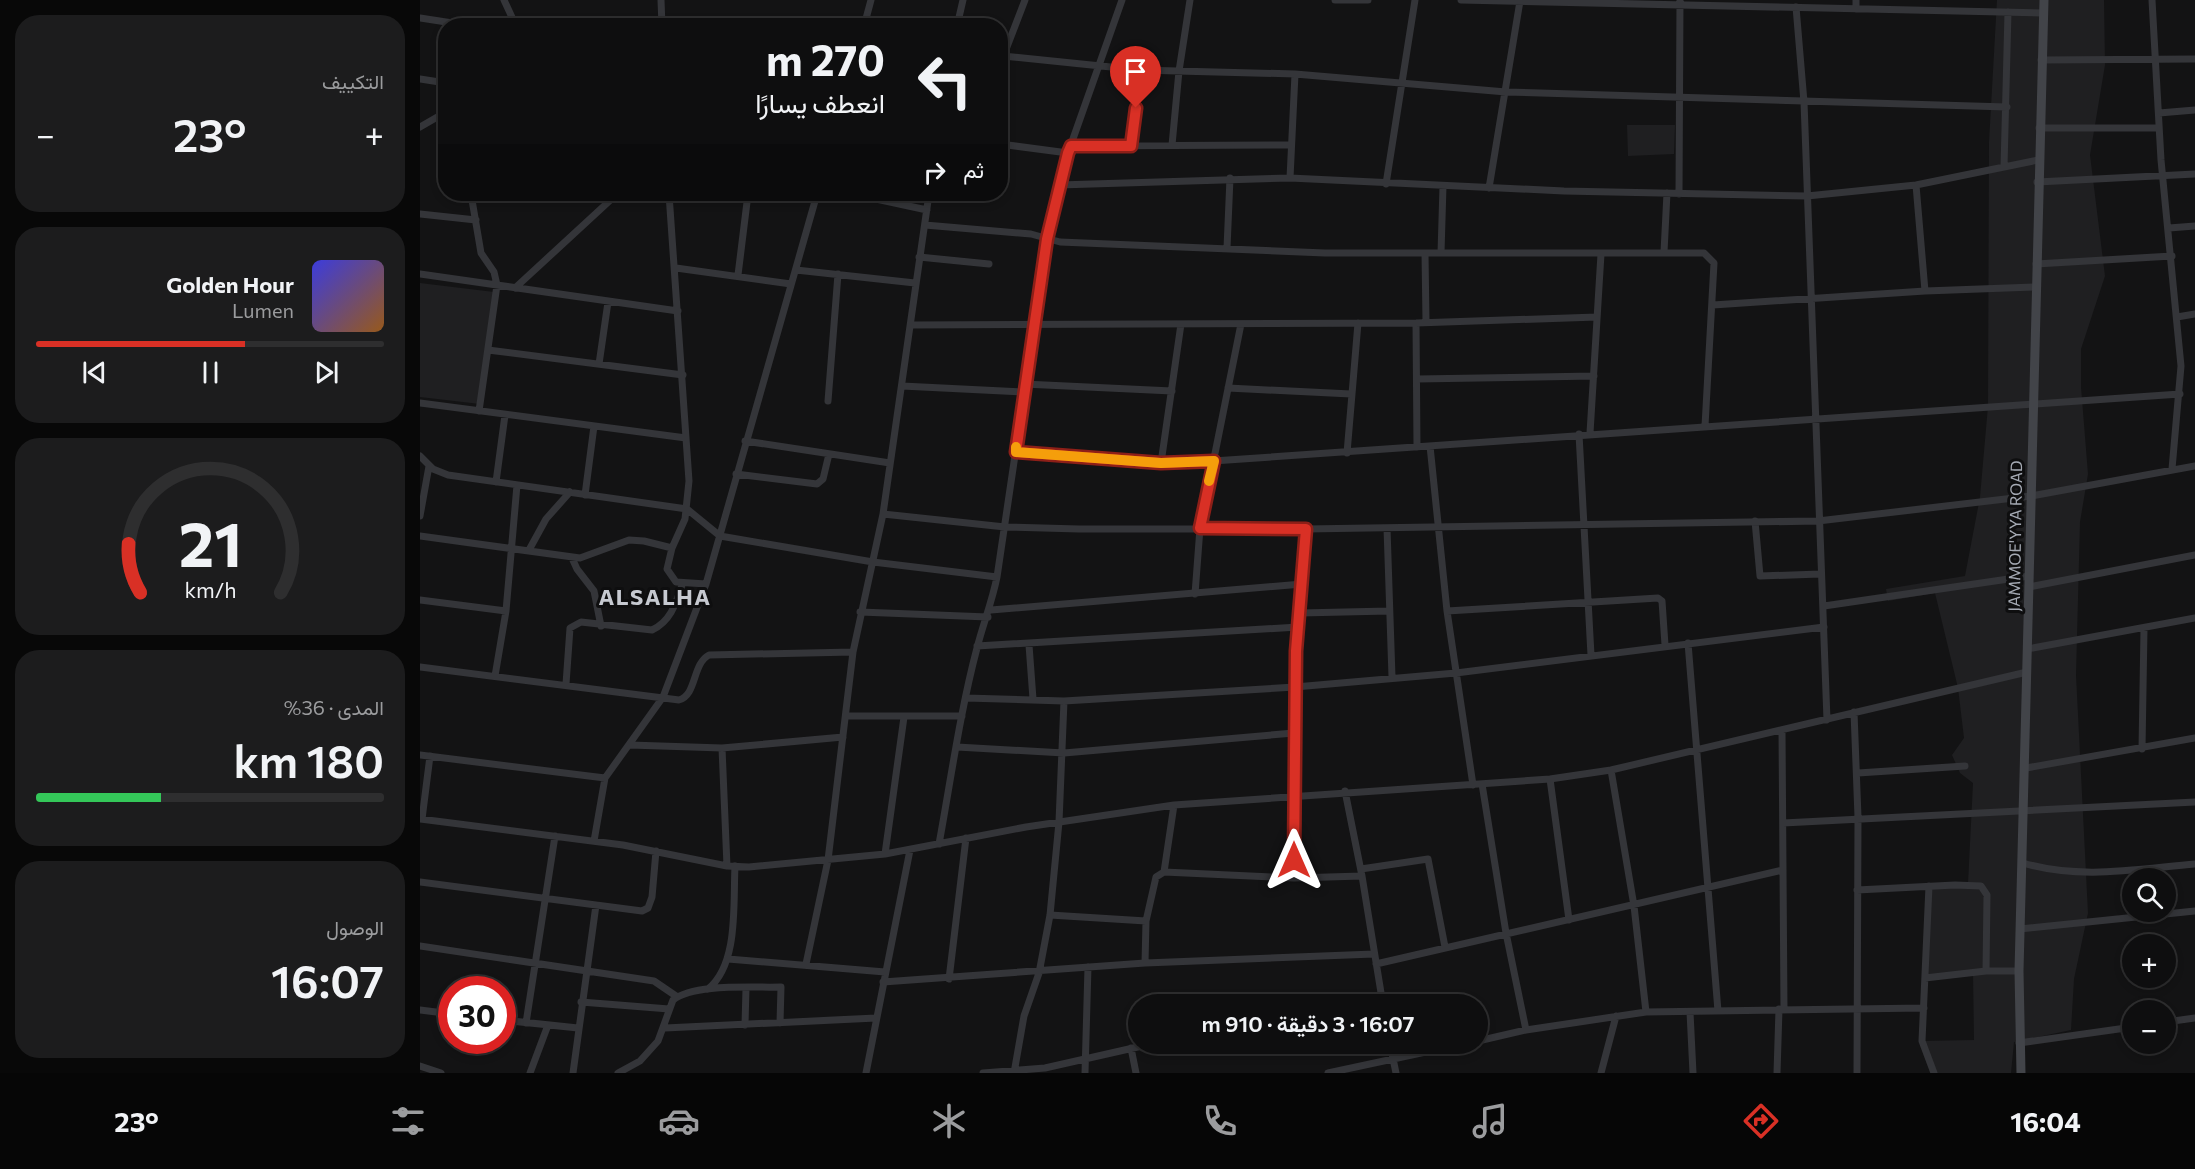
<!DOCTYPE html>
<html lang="ar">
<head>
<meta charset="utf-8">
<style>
  body { margin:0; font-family:Commissioner,Vazirmatn,sans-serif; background:#1c1c1d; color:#f1f3f6; direction:rtl; height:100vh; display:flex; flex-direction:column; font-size:22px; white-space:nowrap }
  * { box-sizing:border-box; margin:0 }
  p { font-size:20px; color:#9b9c9e }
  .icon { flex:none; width:33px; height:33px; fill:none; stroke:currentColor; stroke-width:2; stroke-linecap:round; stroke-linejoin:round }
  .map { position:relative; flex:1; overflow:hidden; direction:ltr }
  .drawer { display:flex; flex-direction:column; gap:15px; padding:15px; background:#080808; width:420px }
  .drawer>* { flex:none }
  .top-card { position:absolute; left:18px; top:18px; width:570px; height:183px; border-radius:24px; box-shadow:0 3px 9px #0003,0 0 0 2px #2e2e2f; direction:rtl; background:#0e0e0f; color:#f1f3f6; overflow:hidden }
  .buttons { position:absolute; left:1702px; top:868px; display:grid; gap:12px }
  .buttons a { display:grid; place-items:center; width:54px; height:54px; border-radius:50%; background:#0e0e0f; box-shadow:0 3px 9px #0003,0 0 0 2px #2e2e2f; font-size:30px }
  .speed { position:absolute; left:18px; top:976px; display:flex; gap:12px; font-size:30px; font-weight:700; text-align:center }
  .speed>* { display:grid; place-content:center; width:78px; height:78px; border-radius:50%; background:#0e0e0f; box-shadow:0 3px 9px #0003,0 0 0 2px #2e2e2f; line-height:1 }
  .speed .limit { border:9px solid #d22; background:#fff; color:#111 }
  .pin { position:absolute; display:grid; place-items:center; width:51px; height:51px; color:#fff; margin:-62px -26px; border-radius:50% 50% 50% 0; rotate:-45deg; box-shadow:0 0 6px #0007 }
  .pin .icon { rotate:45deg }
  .me { position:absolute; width:66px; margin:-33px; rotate:0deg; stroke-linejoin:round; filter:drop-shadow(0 0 4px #0008) }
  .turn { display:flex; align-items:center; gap:21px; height:126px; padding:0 24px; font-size:27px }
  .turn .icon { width:78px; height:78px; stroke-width:2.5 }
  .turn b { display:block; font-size:42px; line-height:51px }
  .then { display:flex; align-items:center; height:57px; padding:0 24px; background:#0003; gap:12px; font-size:22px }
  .big { font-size:45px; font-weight:600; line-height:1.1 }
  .drawer .widget { flex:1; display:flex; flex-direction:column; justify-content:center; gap:9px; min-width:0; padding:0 21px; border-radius:24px; background:#1c1c1d }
  .drawer .dial { align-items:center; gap:0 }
  .dial svg { height:156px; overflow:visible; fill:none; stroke:#2e2e2f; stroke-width:7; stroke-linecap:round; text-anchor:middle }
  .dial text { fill:#f1f3f6; stroke:none }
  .song { display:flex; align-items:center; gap:18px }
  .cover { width:72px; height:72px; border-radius:9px; background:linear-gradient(135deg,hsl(240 70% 55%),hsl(30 70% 35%)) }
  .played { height:6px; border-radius:3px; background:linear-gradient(90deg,#d93025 60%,#2e2e2f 60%) }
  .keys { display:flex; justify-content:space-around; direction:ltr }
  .heat { display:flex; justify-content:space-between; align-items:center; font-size:33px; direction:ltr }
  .charge { height:9px; border-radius:4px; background:linear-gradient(90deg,#34c759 36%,#2e2e2f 0) }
  .trip { position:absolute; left:708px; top:994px; width:360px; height:60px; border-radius:30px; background:#0e0e0f; box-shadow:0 3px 9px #0003,0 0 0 2px #2e2e2f; font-weight:600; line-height:60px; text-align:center; direction:rtl }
  .tab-bar { display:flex; height:96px; justify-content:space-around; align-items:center; background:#060606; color:#9b9c9e }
  .tab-bar .icon { width:42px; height:42px }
  .tab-bar .selected { color:#d93025 }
  .tab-bar b { font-size:27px; color:#f1f3f6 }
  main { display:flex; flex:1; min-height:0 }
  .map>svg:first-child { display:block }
  .built { fill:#1f1f21 }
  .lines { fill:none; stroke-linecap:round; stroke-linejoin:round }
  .street { stroke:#343539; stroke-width:7 }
  .secondary { stroke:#424449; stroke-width:9 }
  .route-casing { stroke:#8d1f18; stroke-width:15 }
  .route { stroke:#d93025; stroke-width:10 }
  .slow { stroke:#f59e0b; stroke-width:10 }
  .labels { text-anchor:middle; stroke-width:6; stroke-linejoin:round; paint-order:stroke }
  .street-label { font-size:16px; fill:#a5aab4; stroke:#0e0e0f }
  .district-label { font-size:22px; font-weight:bold; letter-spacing:1.5px; fill:#c6c9d0; stroke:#0e0e0f }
</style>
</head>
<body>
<main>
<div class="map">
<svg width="1775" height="1073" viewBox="0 0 1775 1073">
  <rect width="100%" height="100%" fill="#131314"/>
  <path class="built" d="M1577,0h107l1,65 -15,90 15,121 -24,73v38l7,87 -8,48 -4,153 12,238 -14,66 -3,51 -57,12 -3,31h-78l-11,-32 52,-1 -1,-68 -48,6 4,-92 39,-2 5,-101 -13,-10 -8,-18 12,-17 -6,-50 -23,-95 -47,8 -2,-12 79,-13 15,-79 8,-91 1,-264z
    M1207,125h48l-1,29 -46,2z
    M0,283l74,9 -14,112 -60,-7z"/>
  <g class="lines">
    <path class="street" d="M84,0l12,26
      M241,0l1,26
      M915,0h33
      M1041,0l582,13
      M1436,0v9
      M1732,0l9,160 20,206 -9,103
      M1376,7l8,95 23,618
      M0,18l52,8
      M242,24l23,2
      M444,26l7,-26
      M537,26l6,-26
      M583,56l137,14 155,4 211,18 501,15
      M1621,60l154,-1
      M580,65l25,-65
      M0,79l26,4
      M1739,113l36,-3
      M0,127l26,-15
      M1619,128h120
      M580,144l68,9
      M752,145l7,-74 11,-71
      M651,146l220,-1
      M711,146l9,-76
      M1584,167l4,-155
      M870,178l5,-104
      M1617,182l158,-8
      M966,184l29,-184
      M639,185l231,-7 274,13 243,5 109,-11 122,-25
      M1496,185l9,106
      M1069,188l31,-187
      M51,194l10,59 13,19 3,13 -18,126
      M249,194l20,287 -4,38 -13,29 -5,21 9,13 30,2
      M433,194l74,16
      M1259,194l1,-194
      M0,214l56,6
      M505,225l106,9 29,8 265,11h379l10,10 -9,163
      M1749,228l26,-2
      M807,248l3,-70
      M1244,252l3,-59
      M1005,253l1,69
      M1021,253l2,-67
      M499,257l70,7
      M1616,264l136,-8
      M256,268l115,16
      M376,270l119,13
      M0,274l258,37
      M318,275l10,-81
      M95,288l102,-94
      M1293,305l212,-14 110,-4
      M1757,317l18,-3
      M996,323l1,124
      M491,325l505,-2 181,-6
      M68,350l195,25
      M179,364l9,-62
      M997,379l177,-3
      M604,384l148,7
      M482,386l121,6
      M808,388l123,6
      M408,401l10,-127
      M0,403l266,35
      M1170,433l11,-179
      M1159,434l12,221
      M325,441l145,22
      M1010,446l17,165 26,174
      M596,452l145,11 52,-2 967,-67
      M927,453l11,-130
      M0,456l13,13 15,6 239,34 33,27 153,26 124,15
      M741,463l20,-139
      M316,474l81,10 6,-5 6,-25
      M76,482l9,-67
      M165,495l9,-69
      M463,514l122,13 74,2h227l512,-8 213,-25 164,-30
      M0,516l9,-50
      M1335,521l5,55 60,-2
      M967,528l5,149
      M0,536l160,22 49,-18 15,1 28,7
      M109,550l17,-31 24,-27
      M152,558l5,11 17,22 7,35
      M1609,587l166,-32
      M775,594l5,-66 41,-204
      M0,600l86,11
      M1404,606l205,-30
      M571,610l311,-26
      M1027,611l211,-13 4,3 3,44
      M440,612l128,5
      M880,613l89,-2
      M1268,643l30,368
      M609,645l4,54
      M557,646l321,-19
      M1607,649l168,-31
      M0,667l259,33c18,-5 13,-36 30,-45l144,-3
      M75,676l11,-65 11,-126
      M146,684l4,-56 11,-6 71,8c19,-9 24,-27 30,-45
      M546,698l98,3 231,-14 161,-14 368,-46
      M1434,712l4,105 -1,256
      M426,716h116
      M1362,730l2,279
      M210,745l92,3 121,-11
      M537,747l107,6 230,-20
      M302,748l5,118
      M1722,749l2,-120
      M0,755l185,23
      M1606,768l169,-30
      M1191,770l23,136 12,106
      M1438,773l107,-7
      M1130,779l19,141
      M1062,784l24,149 20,97
      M925,791l17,85 21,129
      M0,819l203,26 104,21 22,1 136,-13 141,-27 148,-22 376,-26 61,-9 416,-98
      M2,819l8,-63
      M1363,823l412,-21
      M174,841l11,-63 58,-81 43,-113 111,-390
      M519,844c12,-65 21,-132 38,-196 6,-24 15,-46 20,-71l50,-338 21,-86 54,-153
      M465,854l19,-137
      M1603,863c57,17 114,6 172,1
      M941,869l67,-10 17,88
      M744,872l130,6 68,-2
      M874,878l2,-227 10,-122
      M0,882l222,29 6,-3 4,-11 4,-46
      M1509,886l-7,155 12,32
      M1437,890l98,-5 26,1 6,9 -1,76
      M630,915l96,6
      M1600,929l175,-18
      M0,946l234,35 22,15
      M308,959l157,13
      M725,963l1,-42 10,-44 8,-5 10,-67
      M386,964l22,-104 25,-208 30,-138 46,-320
      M956,964l407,-94
      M1505,978l61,-7h33
      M529,979l17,-141
      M463,982l262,-19 229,-9
      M288,989c31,-25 25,-86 27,-123
      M161,1002l88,7
      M920,1005l41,-9
      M0,1010l32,4
      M1270,1012l3,61
      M82,1020l76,8
      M1746,1022l29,-4
      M106,1023l29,-187
      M325,1025l1,-37
      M245,1028l211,-10
      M1058,1041l48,-11 120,-18 278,-4
      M1599,1043l114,-16
      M970,1044l6,29
      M711,1048l5,25
      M0,1066l21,7
      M110,1073l18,-48
      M153,1073l23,-168
      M198,1073l22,-12 18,-20 15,-41c21,-17 80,-12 108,-13l-1,36
      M446,1073l44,-223
      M563,1073l62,-5 106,-24
      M594,1073l10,-57 15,-43 11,-58 9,-93 5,-121
      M665,1073l3,-106
      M908,1073l135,-29
      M1181,1073l15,-57
      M1357,1073l2,-64"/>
    <path class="secondary" d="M1601,1073l-2,-102 25,-971"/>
  </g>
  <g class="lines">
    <defs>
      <path id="route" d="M716,108l-5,38h-60l-3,7 -21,86 -31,213 145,11 53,-2 -14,67 106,1 -10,122 -2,209"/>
    </defs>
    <use href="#route" class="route-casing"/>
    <use href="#route" class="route"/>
    <path class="slow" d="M596,447v5l145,11 53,-2 -5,20"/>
  </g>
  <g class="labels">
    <g class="street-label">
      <text transform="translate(1595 536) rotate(-89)" y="6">JAMMOE'YYA ROAD</text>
    </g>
    <g class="district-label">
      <text x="235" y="605">ALSALHA</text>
    </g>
  </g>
</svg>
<div class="buttons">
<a><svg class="icon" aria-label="search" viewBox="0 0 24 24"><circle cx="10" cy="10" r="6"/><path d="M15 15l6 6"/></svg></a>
<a>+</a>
<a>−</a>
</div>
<div class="speed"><div class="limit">30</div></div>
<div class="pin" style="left:716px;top:108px;background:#d93025"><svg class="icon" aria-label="arrive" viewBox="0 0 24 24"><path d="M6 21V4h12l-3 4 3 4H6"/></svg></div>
<svg class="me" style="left:874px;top:860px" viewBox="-20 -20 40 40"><path d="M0-17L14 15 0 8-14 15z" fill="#d93025" stroke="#fff" stroke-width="4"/></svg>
<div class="trip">16:07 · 3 دقيقة · 910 m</div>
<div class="top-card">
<div class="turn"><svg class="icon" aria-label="left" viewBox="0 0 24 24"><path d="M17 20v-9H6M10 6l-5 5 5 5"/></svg><div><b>270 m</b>انعطف يسارًا</div></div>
<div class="then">ثم<svg class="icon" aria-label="right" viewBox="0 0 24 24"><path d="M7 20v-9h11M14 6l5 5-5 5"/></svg></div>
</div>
</div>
<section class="drawer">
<div class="widget"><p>التكييف</p>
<div class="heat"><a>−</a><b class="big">23°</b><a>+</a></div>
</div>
<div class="widget">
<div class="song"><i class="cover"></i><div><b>Golden Hour</b><p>Lumen</p></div></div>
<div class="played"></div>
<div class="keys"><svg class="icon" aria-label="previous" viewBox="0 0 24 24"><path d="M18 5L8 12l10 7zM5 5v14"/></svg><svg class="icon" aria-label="pause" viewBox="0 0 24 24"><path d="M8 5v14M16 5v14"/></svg><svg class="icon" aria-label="next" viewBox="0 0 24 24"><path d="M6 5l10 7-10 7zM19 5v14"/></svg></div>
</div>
<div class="widget dial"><svg viewBox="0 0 100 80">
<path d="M14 69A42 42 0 1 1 86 69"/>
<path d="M14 69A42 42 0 0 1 8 44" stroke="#d93025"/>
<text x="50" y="56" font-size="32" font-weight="700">21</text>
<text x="50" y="72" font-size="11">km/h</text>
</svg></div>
<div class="widget"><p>المدى · 36%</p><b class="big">180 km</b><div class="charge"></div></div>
<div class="widget"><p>الوصول</p><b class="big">16:07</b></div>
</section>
</main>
<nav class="tab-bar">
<b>16:04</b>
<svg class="icon selected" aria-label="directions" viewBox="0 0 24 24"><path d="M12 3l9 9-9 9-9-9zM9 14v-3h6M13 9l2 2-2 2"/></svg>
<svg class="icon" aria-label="music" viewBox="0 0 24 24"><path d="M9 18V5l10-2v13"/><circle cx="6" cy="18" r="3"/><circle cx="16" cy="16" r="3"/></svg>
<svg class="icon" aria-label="phone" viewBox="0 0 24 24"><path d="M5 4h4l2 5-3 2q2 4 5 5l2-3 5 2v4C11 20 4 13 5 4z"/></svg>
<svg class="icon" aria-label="climate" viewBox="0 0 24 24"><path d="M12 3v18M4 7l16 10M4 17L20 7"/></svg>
<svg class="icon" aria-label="car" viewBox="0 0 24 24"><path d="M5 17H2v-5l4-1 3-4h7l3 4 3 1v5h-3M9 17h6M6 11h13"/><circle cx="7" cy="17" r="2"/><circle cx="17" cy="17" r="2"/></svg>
<svg class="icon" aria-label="filters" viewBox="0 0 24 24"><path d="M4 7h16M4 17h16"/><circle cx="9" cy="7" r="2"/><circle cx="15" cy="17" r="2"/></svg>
<b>23°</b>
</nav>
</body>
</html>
